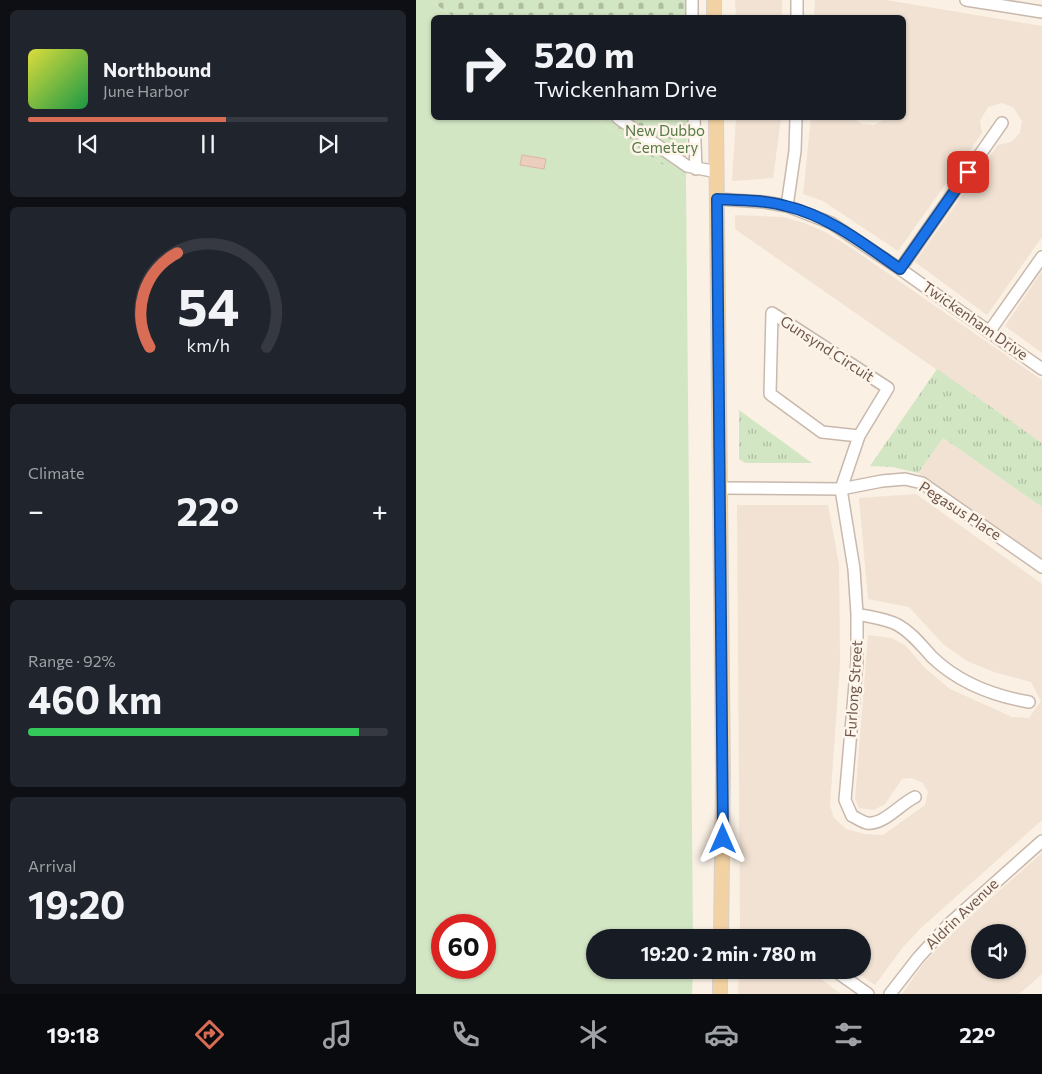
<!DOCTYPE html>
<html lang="en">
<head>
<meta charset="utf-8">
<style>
  body { margin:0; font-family:Commissioner,sans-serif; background:#20242c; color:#f1f3f6; height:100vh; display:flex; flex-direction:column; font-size:19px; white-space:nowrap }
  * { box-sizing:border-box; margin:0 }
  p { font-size:16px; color:#9ea1a6 }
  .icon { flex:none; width:28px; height:28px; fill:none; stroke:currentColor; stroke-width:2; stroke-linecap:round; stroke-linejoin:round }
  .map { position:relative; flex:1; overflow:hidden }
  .side { display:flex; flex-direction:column; gap:10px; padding:10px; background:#0d0f14; width:416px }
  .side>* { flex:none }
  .guide { position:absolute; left:15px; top:15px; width:475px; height:105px; border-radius:8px; box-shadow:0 1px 4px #0004; background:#171b24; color:#f1f3f6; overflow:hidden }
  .tools { position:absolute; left:555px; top:924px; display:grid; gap:10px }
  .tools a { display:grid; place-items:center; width:55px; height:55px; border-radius:50%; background:#171b24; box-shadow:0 1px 4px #0004; font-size:25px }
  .speed { position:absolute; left:15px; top:914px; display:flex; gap:10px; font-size:25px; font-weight:700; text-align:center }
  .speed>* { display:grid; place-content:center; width:65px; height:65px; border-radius:50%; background:#171b24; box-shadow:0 1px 4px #0004; line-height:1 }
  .speed .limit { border:8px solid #d22; background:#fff; color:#111 }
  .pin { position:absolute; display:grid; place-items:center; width:42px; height:42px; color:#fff; margin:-21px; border-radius:10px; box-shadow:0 2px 8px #0006 }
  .me { position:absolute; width:55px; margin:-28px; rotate:0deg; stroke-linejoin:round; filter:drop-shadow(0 0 4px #0008) }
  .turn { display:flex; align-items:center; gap:18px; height:105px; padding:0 20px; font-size:22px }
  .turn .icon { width:65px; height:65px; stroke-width:2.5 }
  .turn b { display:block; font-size:35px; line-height:42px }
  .big { font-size:38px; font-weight:700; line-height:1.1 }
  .side .card { flex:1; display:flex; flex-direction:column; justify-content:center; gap:8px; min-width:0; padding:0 18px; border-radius:8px; background:#20242c }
  .side .dial { align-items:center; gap:0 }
  .dial svg { height:130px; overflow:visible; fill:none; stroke:#363941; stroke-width:7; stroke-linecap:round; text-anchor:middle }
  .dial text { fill:#f1f3f6; stroke:none }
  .song { display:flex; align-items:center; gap:15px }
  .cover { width:60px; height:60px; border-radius:8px; background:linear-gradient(135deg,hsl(60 70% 55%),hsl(140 70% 35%)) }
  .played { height:5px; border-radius:2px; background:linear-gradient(90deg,#d86c55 55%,#363941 55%) }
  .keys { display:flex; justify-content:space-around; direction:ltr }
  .heat { display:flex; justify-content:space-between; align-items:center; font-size:28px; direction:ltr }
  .charge { height:8px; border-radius:4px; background:linear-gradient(90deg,#34c759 92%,#363941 0) }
  .trip { position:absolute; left:170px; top:929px; width:285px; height:50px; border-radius:25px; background:#171b24; box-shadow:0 1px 4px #0004; font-weight:700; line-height:50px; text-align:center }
  .tab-bar { display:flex; height:80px; justify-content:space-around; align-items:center; background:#090b0e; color:#9ea1a6 }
  .tab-bar .icon { width:35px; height:35px }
  .tab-bar .current { color:#d86c55 }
  .tab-bar b { font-size:22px; color:#f1f3f6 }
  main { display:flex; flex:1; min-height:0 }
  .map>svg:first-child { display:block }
  .residential { fill:#f1e2d3; fill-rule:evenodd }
  .grass { fill:url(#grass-tufts) }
  .cemetery { fill:url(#cemetery-stones) }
  .garden { fill:#d3e6c4; fill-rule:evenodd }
  .building { fill:#eccebe; stroke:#ddb5a0 }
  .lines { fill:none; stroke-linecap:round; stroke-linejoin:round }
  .minor-casing { stroke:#c9b8ac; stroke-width:14 }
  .major-casing { stroke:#d7d0cd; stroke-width:16 }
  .minor { stroke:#fff; stroke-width:11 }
  .major { stroke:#f2d1a2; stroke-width:14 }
  .route-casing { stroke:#114b97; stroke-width:12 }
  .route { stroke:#1a73e8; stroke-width:9 }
  .labels { text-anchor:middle; stroke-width:5; stroke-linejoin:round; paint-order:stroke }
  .park-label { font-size:15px; fill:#597a48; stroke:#fdf5ea }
  .street-label { font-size:15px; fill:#6f574c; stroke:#fdf5ea }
</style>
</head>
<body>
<main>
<section class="side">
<div class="card">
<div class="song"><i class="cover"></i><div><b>Northbound</b><p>June Harbor</p></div></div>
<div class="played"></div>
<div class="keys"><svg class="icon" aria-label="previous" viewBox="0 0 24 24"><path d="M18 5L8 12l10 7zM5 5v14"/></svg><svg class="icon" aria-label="pause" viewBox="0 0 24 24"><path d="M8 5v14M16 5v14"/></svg><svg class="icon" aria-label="next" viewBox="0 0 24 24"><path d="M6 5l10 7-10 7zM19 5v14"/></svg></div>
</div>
<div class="card dial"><svg viewBox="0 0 100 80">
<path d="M14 69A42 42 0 1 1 86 69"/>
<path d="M14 69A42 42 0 0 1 31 11" stroke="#d86c55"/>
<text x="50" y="56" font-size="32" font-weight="700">54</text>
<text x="50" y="72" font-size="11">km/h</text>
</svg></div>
<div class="card"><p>Climate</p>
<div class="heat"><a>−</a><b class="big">22°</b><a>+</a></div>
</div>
<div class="card"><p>Range · 92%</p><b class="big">460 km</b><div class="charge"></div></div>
<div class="card"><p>Arrival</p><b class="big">19:20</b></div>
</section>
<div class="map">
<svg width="626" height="994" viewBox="0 0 626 994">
  <defs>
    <pattern id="grass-tufts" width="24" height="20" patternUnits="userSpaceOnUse" patternTransform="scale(1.25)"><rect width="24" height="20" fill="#d3e6c4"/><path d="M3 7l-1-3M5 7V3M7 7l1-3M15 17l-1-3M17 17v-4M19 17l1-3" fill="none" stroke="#afbda1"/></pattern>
    <pattern id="cemetery-stones" width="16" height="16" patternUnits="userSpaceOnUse" patternTransform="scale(1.25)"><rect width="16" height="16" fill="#d3e6c4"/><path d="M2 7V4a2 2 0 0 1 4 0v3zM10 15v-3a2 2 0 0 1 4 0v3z" fill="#afbda1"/></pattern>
  </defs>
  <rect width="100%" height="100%" fill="#faf0e4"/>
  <path class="residential" d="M319,0h47v17h-46z
    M399,0h71l156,26v211l-55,78 -72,-53 83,-117 13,-3 9,-9 2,-12 -9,-14 -11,-4 -14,4 -8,14 2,12 -84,118 -75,-50 -20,-7 8,-76h42l9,6 12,1 9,-5 2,-2h19v-100l-90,-1z
    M320,118h45l-8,60 -41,3z
    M319,215l48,2 21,6 21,9 25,15 192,133v63l-307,-214z
    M626,271v82l-37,-27z
    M527,438l99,69v54l-124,-88z
    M500,494l126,90v236l-120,107 -19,20 -28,38 -22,-15h9v-32l-71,-1 -13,-3 -38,-3 -3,-426h91l11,59 1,99 -10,142 4,13 12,11 19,5 18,1 42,-30 3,-13 -5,-9 -12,-5 -9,1 -17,25 -11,6 -15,-2 -4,-9 13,-164 23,3 14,7 20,23 25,21 62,28 17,1 12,-17 -10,-19 -37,-10 -27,-11 -24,-17 -34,-37 -41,-8 -9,-101z
    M626,853v121l-23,20h-117l22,-31 15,-16 17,-18zM564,932h37v38h-37z
    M323,970h65l9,3 28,21h-103z"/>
  <path class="grass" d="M521,369l105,74v64l-99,-69 -25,35 -26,-6 -22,-1z
    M323,410l73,53h-67l-6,-4z"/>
  <path class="cemetery" d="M13,0h257v17h-232z
    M180,118h91l-1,63z"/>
  <path class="garden" d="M0,0h13l25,17 -20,1v100h162l90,63 7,756 -98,1v32h98l-1,24h-276zM26,925h43v43h-43z"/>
  <path class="building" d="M106,155l24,4 -2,10 -24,-4z"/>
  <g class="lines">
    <defs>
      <path id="minor" d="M276,0v18
        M550,0l76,12
        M381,18v-18
        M202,118l69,48 30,6
        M278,118l2,51
        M301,199l47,3 23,4 44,17 69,46 142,100
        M371,206l8,-55 1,-33
        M484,269l102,-146
        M573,332l53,-75
        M443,436l-37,-4 -52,-38 2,-81 116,75 -29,48 -18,53 13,80 3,45v47l-12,139 7,16c5,2 10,6 15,7 17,2 33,-19 48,-26
        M304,488l121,1 41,-8 23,-2 17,4 120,84
        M441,614c13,3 30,5 41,11 14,8 23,20 34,32 26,25 62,39 97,45
        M418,970l34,24
        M474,994l28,-36 31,-34 93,-83"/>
      <path id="major" d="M298,0v18
        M300,118l7,657 -2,163
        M304,994v-24"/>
    </defs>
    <use href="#minor" class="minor-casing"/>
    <use href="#major" class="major-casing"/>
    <use href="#minor" class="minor"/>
    <use href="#major" class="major"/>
  </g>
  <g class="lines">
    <defs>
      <path id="route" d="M307,839l-6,-640c23,1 47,1 69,7 43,10 79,39 114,63l68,-97"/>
    </defs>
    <use href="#route" class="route-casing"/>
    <use href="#route" class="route"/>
  </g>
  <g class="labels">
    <g class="park-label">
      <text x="249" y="136">New Dubbo<tspan x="249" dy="17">Cemetery</tspan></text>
    </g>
    <g class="street-label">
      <text transform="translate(559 321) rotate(35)" y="5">Twickenham Drive</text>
      <text transform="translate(411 349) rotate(33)" y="5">Gunsynd Circuit</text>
      <text transform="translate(544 511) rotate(33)" y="5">Pegasus Place</text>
      <text transform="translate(438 689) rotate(-86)" y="5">Furlong Street</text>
      <text transform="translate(546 914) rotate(-44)" y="5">Aldrin Avenue</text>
    </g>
  </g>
</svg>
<div class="tools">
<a><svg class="icon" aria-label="sound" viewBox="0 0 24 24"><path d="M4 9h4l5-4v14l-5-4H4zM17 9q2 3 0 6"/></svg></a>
</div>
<div class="speed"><div class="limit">60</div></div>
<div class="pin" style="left:552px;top:172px;background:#d93025"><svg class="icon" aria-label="arrive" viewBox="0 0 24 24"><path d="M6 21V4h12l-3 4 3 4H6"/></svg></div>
<svg class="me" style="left:307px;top:839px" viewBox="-20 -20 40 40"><path d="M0-17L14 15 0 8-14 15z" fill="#1a73e8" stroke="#fff" stroke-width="4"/></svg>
<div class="trip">19:20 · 2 min · 780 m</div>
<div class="guide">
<div class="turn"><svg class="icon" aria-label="right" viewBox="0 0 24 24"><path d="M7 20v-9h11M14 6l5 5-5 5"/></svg><div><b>520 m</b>Twickenham Drive</div></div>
</div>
</div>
</main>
<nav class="tab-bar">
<b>19:18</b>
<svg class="icon current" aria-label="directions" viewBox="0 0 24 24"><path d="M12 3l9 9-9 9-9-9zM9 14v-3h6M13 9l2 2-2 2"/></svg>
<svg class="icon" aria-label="music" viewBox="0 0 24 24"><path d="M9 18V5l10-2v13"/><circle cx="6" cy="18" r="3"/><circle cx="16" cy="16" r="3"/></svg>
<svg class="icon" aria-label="phone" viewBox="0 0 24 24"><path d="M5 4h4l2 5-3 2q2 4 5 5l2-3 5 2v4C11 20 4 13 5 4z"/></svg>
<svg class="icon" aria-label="climate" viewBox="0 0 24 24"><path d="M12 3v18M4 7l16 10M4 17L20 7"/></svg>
<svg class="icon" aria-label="car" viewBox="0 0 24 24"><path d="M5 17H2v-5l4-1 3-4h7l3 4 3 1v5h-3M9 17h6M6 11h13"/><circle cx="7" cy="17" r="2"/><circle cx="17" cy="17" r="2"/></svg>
<svg class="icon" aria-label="filters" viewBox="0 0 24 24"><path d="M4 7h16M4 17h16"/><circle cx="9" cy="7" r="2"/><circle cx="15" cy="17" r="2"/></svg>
<b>22°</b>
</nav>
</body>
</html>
